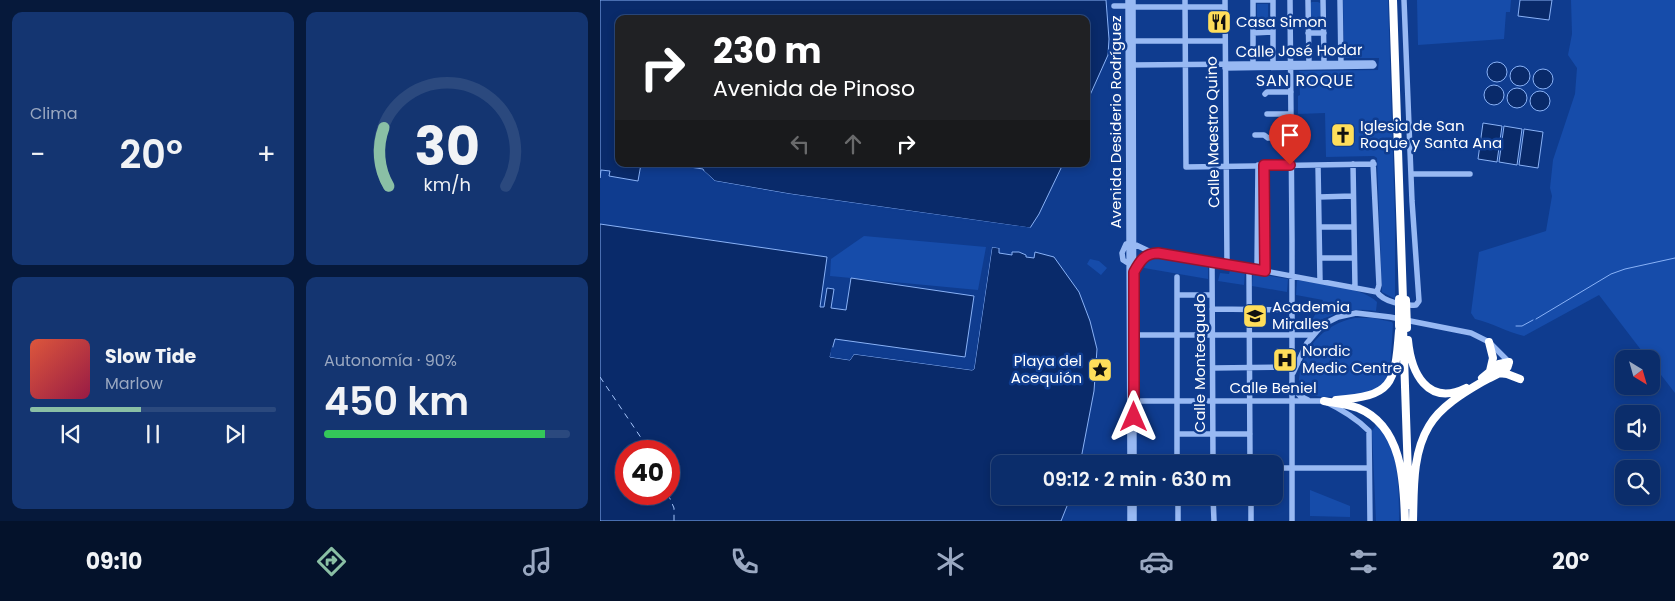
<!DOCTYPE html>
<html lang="es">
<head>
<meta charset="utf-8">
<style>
  body { margin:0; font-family:Poppins,sans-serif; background:#143571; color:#f1f3f6; height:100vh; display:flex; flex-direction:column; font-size:19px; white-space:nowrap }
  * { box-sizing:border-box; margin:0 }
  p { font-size:16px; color:#9aa8c1 }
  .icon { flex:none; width:28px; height:28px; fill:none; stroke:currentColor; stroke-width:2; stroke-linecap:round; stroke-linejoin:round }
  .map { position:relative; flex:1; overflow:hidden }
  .drawer { display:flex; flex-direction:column; gap:12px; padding:12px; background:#06193b; width:600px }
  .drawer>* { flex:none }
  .top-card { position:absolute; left:15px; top:15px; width:475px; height:152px; border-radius:10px; box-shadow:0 2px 8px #0003,0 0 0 1px #2b497e; background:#202124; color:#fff; overflow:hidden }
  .needle { width:32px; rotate:143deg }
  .controls { position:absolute; left:1015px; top:350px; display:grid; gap:10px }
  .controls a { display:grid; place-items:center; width:45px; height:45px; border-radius:10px; background:#0b2d6b; box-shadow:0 2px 8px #0003,0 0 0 1px #2b497e; font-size:25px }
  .speed { position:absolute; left:15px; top:440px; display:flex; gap:10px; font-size:25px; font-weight:700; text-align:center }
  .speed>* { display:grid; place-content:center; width:65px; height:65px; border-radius:50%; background:#0b2d6b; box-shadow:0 2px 8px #0003,0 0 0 1px #2b497e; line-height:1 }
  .speed .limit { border:8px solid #d22; background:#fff; color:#111 }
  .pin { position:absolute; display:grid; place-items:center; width:42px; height:42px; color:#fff; margin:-51px -21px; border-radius:50% 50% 50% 0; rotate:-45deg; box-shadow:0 0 5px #0007 }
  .pin .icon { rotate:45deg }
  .me { position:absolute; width:55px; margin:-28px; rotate:0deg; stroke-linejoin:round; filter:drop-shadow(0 0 4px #0008) }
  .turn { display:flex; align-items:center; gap:18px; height:105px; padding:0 15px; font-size:22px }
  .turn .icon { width:65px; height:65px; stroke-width:2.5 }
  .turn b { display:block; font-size:35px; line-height:42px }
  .lanes { display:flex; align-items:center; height:48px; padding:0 15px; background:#0003; justify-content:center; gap:25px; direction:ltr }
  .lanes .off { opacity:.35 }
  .big { font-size:38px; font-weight:600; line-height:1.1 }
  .drawer .widget { flex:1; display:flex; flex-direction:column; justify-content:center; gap:8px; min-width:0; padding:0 18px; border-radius:10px; background:#143571 }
  .drawer .dial { align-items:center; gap:0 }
  .dial svg { height:130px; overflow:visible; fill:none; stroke:#2b497e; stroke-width:7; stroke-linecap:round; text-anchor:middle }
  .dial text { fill:#f1f3f6; stroke:none }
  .song { display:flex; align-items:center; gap:15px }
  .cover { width:60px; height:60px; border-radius:8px; background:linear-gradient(135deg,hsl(10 70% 55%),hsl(340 70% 35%)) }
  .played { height:5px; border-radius:2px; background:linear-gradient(90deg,#8abfa5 45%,#2b497e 45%) }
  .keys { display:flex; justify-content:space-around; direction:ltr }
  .heat { display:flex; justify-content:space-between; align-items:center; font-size:28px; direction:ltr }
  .charge { height:8px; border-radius:4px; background:linear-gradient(90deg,#34c759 90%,#2b497e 0) }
  .drawer .tiles { flex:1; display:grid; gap:12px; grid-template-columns:repeat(2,1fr) }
  .trip { position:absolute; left:391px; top:455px; width:292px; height:50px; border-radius:10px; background:#0b2d6b; box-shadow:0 2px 8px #0003,0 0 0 1px #2b497e; font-weight:600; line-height:50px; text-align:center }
  .tab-bar { display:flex; height:80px; justify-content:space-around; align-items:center; background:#04122b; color:#9aa8c1 }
  .tab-bar .icon { width:35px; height:35px }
  .tab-bar .active { color:#8abfa5 }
  .tab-bar b { font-size:22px; color:#f1f3f6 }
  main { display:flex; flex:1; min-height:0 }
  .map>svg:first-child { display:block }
  .green { fill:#164caa }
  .water { fill:#092a6a; stroke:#89b2f7; fill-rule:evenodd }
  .pier { fill:#0f3c8f }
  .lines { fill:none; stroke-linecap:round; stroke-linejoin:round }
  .stream { stroke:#89b2f7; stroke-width:1 }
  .ferry { stroke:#a4c4fa; stroke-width:1; stroke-dasharray:6 5; stroke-linecap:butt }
  .minor { stroke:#98b9f3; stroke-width:5.5 }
  .highway { stroke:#fff; stroke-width:8 }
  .highway-bridge { stroke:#fff; stroke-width:8 }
  .route-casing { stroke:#92132f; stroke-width:12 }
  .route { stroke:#e11d48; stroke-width:9 }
  .labels { text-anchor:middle; stroke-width:5; stroke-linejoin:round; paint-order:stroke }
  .poi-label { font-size:15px; fill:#fff; stroke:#0f3c8f; text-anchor:start }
  .street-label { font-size:15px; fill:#fff; stroke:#0f3c8f }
  .neighbourhood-label { font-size:16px; letter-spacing:1px; fill:#fff; stroke:#0f3c8f }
</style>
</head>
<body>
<main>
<section class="drawer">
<div class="tiles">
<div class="widget"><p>Clima</p>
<div class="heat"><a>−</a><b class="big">20°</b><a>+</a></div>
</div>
<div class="widget dial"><svg viewBox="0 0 100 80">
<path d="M14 69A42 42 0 1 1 86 69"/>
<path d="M14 69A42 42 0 0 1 11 33" stroke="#8abfa5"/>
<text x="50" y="56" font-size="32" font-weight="700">30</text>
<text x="50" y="72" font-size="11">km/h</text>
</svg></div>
<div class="widget">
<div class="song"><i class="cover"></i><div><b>Slow Tide</b><p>Marlow</p></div></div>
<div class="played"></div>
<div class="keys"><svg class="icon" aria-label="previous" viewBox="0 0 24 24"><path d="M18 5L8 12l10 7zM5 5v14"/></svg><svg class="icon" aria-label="pause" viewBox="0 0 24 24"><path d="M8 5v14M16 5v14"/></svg><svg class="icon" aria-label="next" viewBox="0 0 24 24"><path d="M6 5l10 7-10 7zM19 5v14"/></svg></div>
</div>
<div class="widget"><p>Autonomía · 90%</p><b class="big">450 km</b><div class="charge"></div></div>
</div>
</section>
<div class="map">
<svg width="1075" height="521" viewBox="0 0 1075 521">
  <rect width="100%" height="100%" fill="#0f3c8f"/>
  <path class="green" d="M743,0h45l7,218v81l-13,-7 -5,-134 -3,-2 -48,1 -1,-44 -27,1v-18l2,-1 -1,-24 79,-1 1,-12h-35z
    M817,0h94l-1,12h-4l-2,27 -86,6z
    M971,0h104v393l-24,-31v-3h-3l-49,-64 -75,41c-17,-4 -32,-13 -49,-17l-4,-6 8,-61 67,-21 6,-35 -2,-8 3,-28 22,-66 2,-26 -9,-13 4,-21z
    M712,2h6l2,1 1,25 -2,2 -9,-1v-26z
    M657,4h11v25h-11z
    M264,236l122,11 -8,43 -148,-14 1,-17z
    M555,256l53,9v14l-64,-11 3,-9z
    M490,259l9,2 8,7 -6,7 -14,-11z
    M630,270l15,2 -1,13 -26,-4 2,-8 9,1z
    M653,273l35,6 -1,13 -35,-6z
    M697,280c21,4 66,7 80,22l-1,9c-14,-2 -28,-2 -41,3 -8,3 -15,7 -24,8l12,-22 -27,-5z
    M755,318h18l19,4 1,2 -3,47 -6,12 -11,8 -20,5 -31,1 -17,-3 -6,-5c-2,-35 22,-65 56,-71z
    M776,425c24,13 23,72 23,96h-23l-4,-90z
    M710,490l40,16v11l-40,-1z"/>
  <path class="water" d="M0,0h506l3,39 -1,16 -22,49v-85h-467v145h22l-3,17 -29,-5 1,-5 -9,-1 -1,8z
    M920,0h32l-3,20 -31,-4z
    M887 72a10 10 0 1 1 20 0a10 10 0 1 1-20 0Z
    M910 76a10 10 0 1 1 20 0a10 10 0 1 1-20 0Z
    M933 79a10 10 0 1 1 20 0a10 10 0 1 1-20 0Z
    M884 95a10 10 0 1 1 20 0a10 10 0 1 1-20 0Z
    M907 98a10 10 0 1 1 20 0a10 10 0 1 1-20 0Z
    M930 101a10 10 0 1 1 20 0a10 10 0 1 1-20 0Z
    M883,123l19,3 -5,36 -19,-3z
    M904,126l18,3 -5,36 -18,-3z
    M924,129l19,3 -5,36 -19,-3z
    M70,164h393l-24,50 -9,14 -240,-34 -75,-13 -11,-10 -1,-2z
    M0,224l227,33 -7,50h4l3,-19 7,1 -3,19 15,2 5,-32 123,18 -9,61 -130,-18 -5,18 20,3 4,-6 118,16 2,-1 18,-122 7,1v5l13,2v-3h7l7,3v2l8,1 1,-6 19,5 25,35 11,29 7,28 -3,42 -14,73h-80v32h71l-10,25h-461zM26,451h43v43h-43z"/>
  <path class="pier" d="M96,170l8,1 11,10 75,13 243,34 -3,2 -10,-1 -231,-33 -74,-13 -14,-12z
    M391,245h9l-1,3 -7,-1 -18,122 -2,1 -118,-16 -4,6 -20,-3 1,-9 2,-1v8l15,3 5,-6 118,16 18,-121z"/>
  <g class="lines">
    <path class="stream" d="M936,319l75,-45 14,-5 50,-11
      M916,326h6l11,-6"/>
    <path class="ferry" d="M0,377l50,74
      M68,494l6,14v13"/>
    <path class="minor" d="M528,0l2,464
      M533,0l1,464
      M585,0l1,167 188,-3
      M625,0l2,264
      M653,0v64
      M653,0h20
      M673,0v64
      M690,0l2,239v282
      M708,0l1,64
      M723,0l1,63
      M740,0l1,66
      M514,6h14
      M533,7h92
      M653,33l20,-1
      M708,33h16
      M533,41h92
      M533,65l240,-2 1,2 -1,1 -148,2
      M665,94l2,-2h24
      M667,114h24
      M655,135h9l4,3 23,-1
      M773,162l6,123 -2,7
      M753,164l2,123
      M664,165l1,106
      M718,165l2,116
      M811,174h59
      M719,197l34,-1
      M719,227h35
      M526,244l-4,9 1,7 8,5 8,-3
      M525,247l9,-3 19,9 17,1 79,14 128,24
      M720,258h34
      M541,260l12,-7
      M612,261l1,203
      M649,268l1,196
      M657,269l1,-104
      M577,277v187
      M777,292c6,10 28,14 39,13l3,-4 -7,-100 -8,-201
      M577,295h35
      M612,309l80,1
      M534,335h179
      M613,368l79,-1
      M693,373l14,-30 11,-13 8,-7 12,-6 18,-4 34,4 81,16 18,9 20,20
      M692,387l8,9 8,4
      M531,401h193c17,8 31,16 45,30l1,90
      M577,434h73
      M675,468h94
      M530,496v25
      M534,496v25
      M578,496v25
      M613,496l1,25
      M651,496v25"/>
    <path class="highway" d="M793,0l10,300
      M803,327l6,178
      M808,340c3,32 19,67 58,48
      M889,342l4,16 -3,13
      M898,373l9,1 13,5
      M882,378l17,-14 10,-2
      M736,400c56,-4 59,-15 63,-69
      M724,401c11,2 23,3 34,7 44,18 46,72 47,113
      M813,521c1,-31 -1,-67 16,-95 11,-19 34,-33 53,-44 7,-4 18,-8 24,-13 3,-3 2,-4 3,-7"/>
    <path class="highway-bridge" d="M806,300l1,28
      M799,326v-27"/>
  </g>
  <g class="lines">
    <defs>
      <path id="route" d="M534,417v-145c6,-11 11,-19 24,-19l107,18 -1,-106h26"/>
    </defs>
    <use href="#route" class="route-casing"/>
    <use href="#route" class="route"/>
  </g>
  <defs>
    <symbol id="restaurant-square" viewBox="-11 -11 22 22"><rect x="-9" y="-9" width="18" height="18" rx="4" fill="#ffde5a" stroke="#0f3c8f"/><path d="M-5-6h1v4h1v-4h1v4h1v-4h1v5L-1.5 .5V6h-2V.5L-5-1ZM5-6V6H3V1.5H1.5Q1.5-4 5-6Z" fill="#111"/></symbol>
    <symbol id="church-square" viewBox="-11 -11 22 22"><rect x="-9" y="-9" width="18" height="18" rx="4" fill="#ffde5a" stroke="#0f3c8f"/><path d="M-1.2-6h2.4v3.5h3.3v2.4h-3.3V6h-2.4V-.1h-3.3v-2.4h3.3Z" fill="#111"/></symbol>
    <symbol id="school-square" viewBox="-11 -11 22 22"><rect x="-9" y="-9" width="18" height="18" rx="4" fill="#ffde5a" stroke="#0f3c8f"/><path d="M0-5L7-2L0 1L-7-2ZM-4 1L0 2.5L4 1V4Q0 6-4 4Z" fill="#111"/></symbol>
    <symbol id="hospital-square" viewBox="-11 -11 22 22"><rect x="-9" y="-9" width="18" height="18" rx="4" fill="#ffde5a" stroke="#0f3c8f"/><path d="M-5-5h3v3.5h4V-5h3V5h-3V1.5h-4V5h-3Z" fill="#111"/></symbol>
    <symbol id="sight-square" viewBox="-11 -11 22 22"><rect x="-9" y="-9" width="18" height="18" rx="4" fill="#ffde5a" stroke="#0f3c8f"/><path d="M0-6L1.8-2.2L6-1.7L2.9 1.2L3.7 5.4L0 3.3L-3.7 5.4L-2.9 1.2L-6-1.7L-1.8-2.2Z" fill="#111"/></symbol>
  </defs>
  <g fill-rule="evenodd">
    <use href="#restaurant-square" x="605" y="8" width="28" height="28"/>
    <use href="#church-square" x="729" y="121" width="28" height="28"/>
    <use href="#school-square" x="641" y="302" width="28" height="28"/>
    <use href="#hospital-square" x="671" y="346" width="28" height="28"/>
    <use href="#sight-square" x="486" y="356" width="28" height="28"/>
  </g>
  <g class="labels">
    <g class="poi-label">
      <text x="636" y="27">Casa Simon</text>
      <text x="760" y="131">Iglesia de San<tspan x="760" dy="17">Roque y Santa Ana</tspan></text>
      <text x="672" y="312">Academia<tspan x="672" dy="17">Miralles</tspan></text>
      <text x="702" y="356">Nordic<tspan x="702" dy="17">Medic Centre</tspan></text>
      <text x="482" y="366" text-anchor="end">Playa del<tspan x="482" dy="17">Acequión</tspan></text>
    </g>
    <g class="street-label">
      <text transform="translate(699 51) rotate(-1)" y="5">Calle José Hodar</text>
      <text transform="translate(516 122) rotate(-90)" y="5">Avenida Desiderio Rodríguez</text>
      <text transform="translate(613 132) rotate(-91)" y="5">Calle Maestro Quino</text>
      <text transform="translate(600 363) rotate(-90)" y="5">Calle Monteagudo</text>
      <text x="673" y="393">Calle Beniel</text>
    </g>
    <g class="neighbourhood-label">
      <text x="705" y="86">SAN ROQUE</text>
    </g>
  </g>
</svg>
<div class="controls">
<a><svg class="needle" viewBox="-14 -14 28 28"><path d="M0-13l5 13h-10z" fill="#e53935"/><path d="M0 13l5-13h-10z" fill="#9aa8c1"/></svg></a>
<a><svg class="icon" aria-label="sound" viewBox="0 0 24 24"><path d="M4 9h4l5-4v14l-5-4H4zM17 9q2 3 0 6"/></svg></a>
<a><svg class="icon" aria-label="search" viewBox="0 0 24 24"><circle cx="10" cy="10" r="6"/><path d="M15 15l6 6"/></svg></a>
</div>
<div class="speed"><div class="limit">40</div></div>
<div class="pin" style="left:690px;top:165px;background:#d93025"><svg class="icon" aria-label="arrive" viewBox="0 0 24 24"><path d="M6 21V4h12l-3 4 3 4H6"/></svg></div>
<svg class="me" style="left:534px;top:417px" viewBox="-20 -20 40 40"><path d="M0-17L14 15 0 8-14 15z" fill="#e11d48" stroke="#fff" stroke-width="4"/></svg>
<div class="trip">09:12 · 2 min · 630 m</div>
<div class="top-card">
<div class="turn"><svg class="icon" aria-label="right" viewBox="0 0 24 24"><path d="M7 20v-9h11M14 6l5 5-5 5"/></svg><div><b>230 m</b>Avenida de Pinoso</div></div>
<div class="lanes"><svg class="icon off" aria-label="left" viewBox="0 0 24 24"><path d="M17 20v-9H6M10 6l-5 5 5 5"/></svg><svg class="icon off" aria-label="ahead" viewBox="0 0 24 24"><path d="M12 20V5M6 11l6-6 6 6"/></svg><svg class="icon" aria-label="right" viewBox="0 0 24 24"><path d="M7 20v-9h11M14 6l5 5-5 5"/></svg></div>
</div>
</div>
</main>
<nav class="tab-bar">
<b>09:10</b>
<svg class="icon active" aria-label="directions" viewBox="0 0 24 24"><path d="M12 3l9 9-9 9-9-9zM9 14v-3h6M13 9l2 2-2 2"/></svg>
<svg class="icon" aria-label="music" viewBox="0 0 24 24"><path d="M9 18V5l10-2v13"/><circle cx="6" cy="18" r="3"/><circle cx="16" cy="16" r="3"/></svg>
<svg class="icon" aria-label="phone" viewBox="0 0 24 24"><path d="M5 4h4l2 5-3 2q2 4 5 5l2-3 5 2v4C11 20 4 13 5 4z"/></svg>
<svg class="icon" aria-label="climate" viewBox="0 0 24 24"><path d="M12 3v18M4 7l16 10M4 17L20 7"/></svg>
<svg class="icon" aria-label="car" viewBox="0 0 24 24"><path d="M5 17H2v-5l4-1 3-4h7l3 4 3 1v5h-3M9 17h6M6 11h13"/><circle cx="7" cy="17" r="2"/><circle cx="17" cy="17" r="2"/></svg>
<svg class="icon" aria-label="filters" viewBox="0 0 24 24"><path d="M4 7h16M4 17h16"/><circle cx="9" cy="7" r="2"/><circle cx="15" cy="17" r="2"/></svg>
<b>20°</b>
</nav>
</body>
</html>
